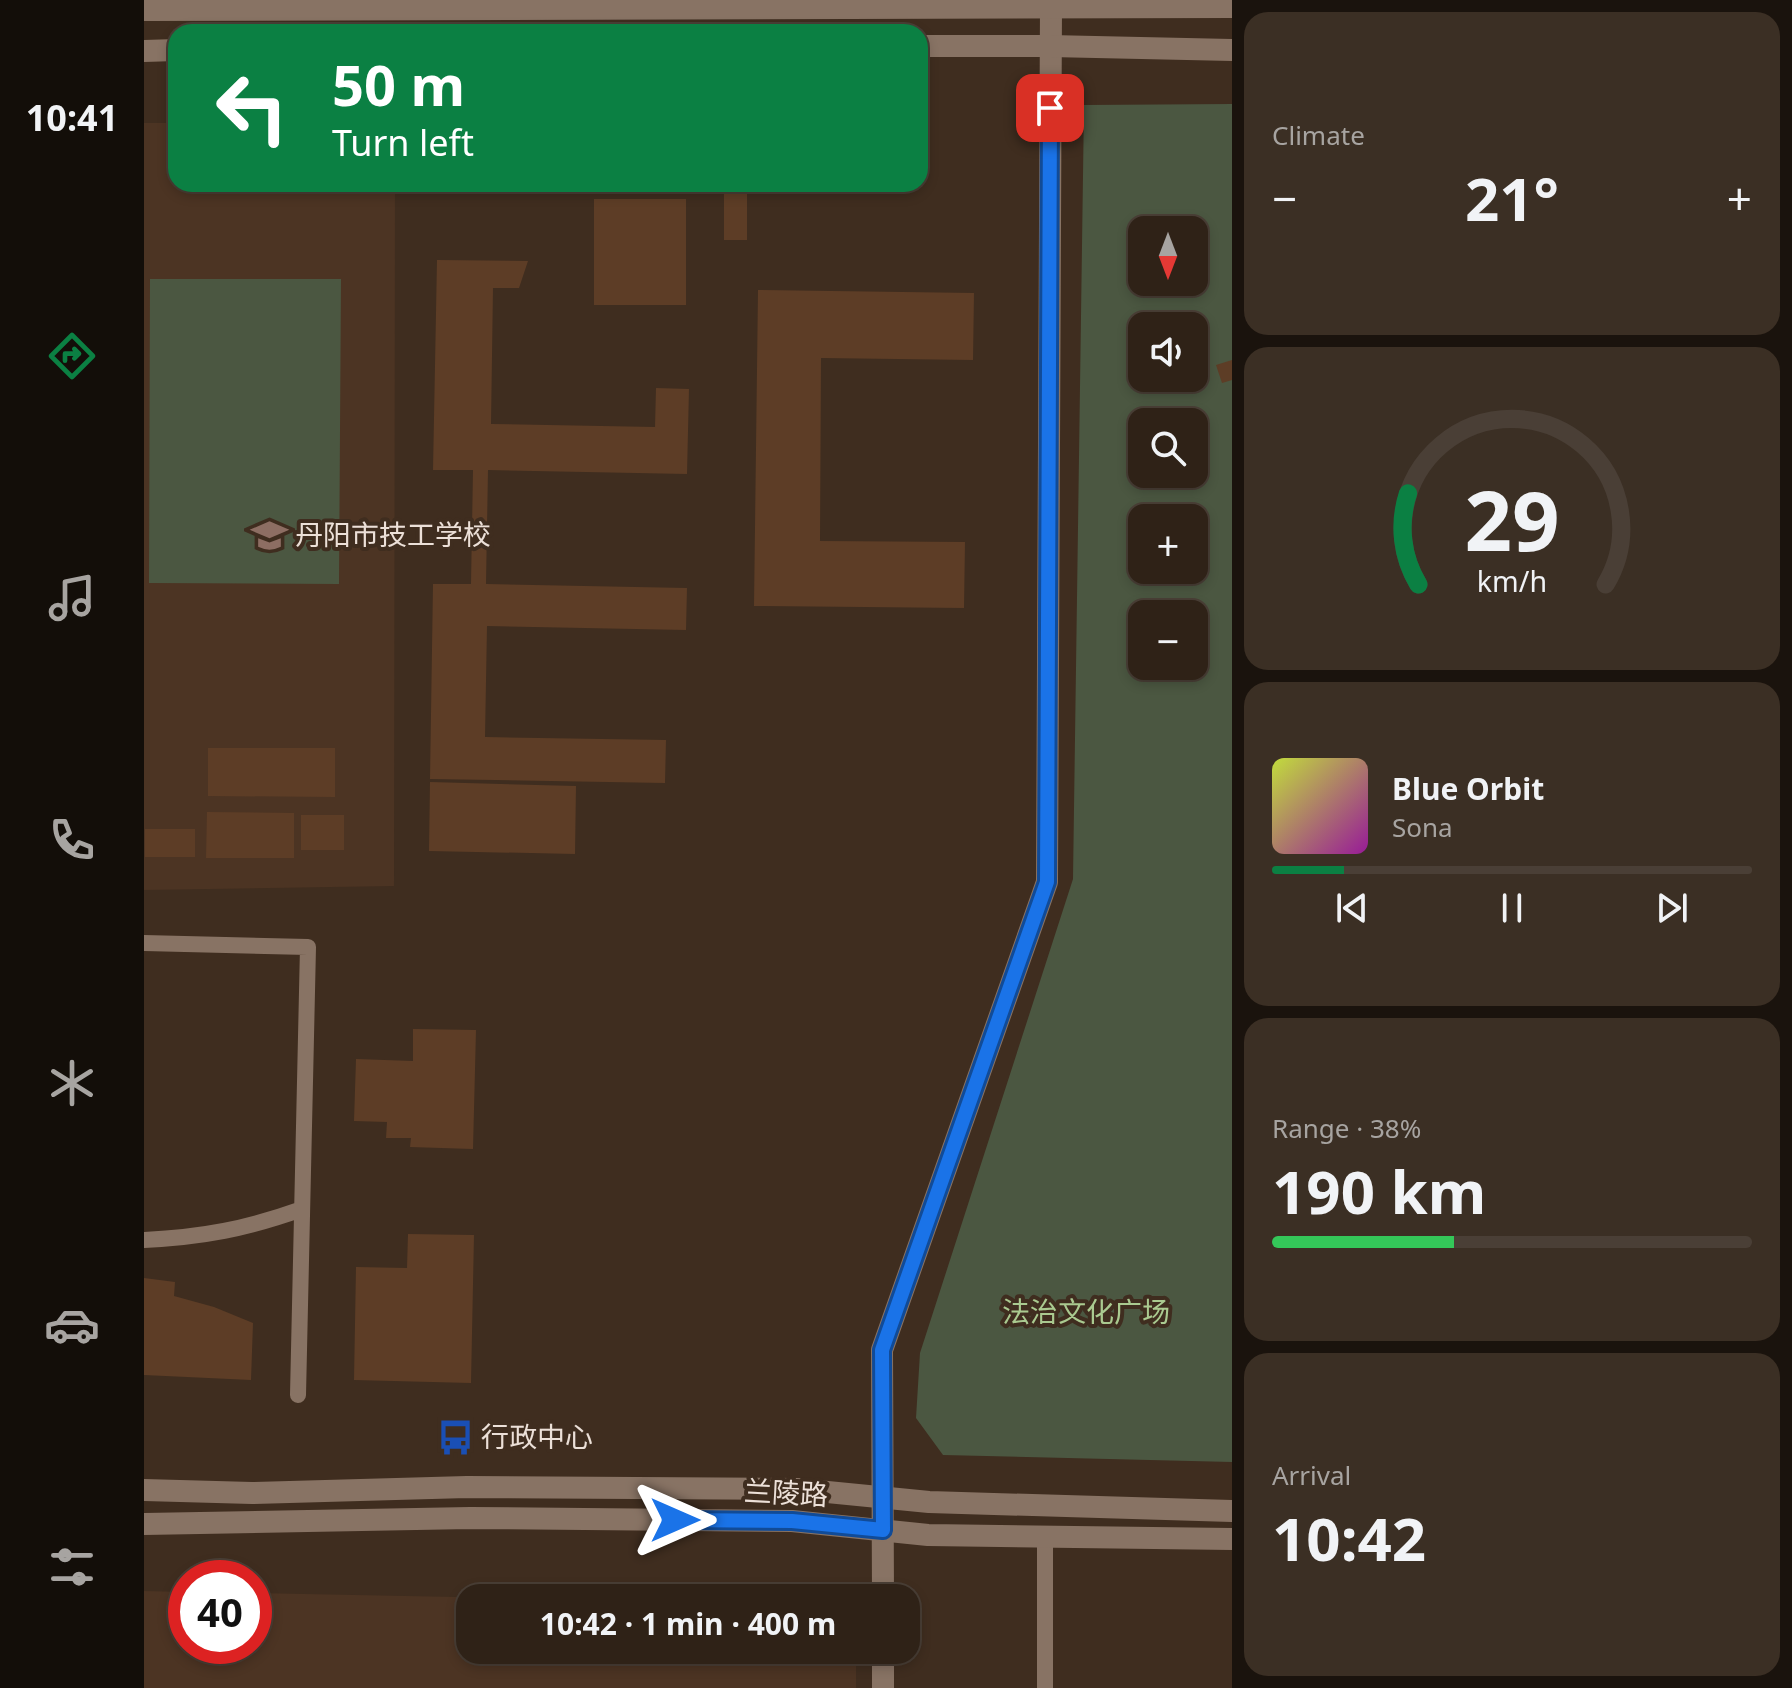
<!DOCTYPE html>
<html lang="en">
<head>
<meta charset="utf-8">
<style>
  body { margin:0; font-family:"Noto Sans","Noto Sans SC",sans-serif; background:#3b2f24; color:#f1f3f6; height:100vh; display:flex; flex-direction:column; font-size:30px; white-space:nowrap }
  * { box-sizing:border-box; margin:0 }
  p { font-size:26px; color:#a7a4a1 }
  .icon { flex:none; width:44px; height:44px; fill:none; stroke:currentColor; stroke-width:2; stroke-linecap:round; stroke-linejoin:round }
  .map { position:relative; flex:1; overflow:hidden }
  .panel { display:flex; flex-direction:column; gap:12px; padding:12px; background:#1a130d; width:560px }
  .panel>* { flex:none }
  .banner { position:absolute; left:24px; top:24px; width:760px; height:168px; border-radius:24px; box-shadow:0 4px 12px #0003,0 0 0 2px #4a3f36; background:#0b8043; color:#fff; overflow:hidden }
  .needle { width:52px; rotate:180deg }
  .buttons { position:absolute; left:984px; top:216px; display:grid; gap:16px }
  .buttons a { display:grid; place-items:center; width:80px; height:80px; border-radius:16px; background:#2f2217; box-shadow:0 4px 12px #0003,0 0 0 2px #4a3f36; font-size:40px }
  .speed { position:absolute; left:24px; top:1560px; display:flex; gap:16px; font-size:40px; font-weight:700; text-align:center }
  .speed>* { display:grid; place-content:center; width:104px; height:104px; border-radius:50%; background:#2f2217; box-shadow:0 4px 12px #0003,0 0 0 2px #4a3f36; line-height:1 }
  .speed .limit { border:12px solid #d22; background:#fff; color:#111 }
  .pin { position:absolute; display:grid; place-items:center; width:68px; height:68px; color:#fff; margin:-34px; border-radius:16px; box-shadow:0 4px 12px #0006 }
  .me { position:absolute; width:88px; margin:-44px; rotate:90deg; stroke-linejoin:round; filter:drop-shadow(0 0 6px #0008) }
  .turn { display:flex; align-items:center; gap:28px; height:168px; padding:0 32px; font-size:36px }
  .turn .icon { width:104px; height:104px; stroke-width:2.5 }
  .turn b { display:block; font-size:56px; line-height:68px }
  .big { font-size:60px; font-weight:700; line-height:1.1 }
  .panel .widget { flex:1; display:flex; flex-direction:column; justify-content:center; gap:12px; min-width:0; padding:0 28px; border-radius:24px; background:#3b2f24 }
  .panel .dial { align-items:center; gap:0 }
  .dial svg { height:208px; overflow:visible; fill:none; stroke:#4a3f36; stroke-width:7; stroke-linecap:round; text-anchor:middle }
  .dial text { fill:#f1f3f6; stroke:none }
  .song { display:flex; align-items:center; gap:24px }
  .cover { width:96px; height:96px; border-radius:12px; background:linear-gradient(135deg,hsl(70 70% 55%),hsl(300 70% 35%)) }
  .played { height:8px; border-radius:4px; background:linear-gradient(90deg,#0b8043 15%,#4a3f36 15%) }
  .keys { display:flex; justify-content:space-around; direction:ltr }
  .heat { display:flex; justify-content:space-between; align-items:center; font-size:44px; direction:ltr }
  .charge { height:12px; border-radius:6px; background:linear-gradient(90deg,#34c759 38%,#4a3f36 0) }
  .trip { position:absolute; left:312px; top:1584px; width:464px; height:80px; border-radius:24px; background:#2f2217; box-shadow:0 4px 12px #0003,0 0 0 2px #4a3f36; font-weight:700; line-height:80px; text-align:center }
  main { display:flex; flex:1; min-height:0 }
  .dock { display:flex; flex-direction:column; width:144px; justify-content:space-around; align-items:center; background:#130e09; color:#a7a4a1 }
  .dock .icon { width:56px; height:56px }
  .dock .active { color:#0b8043 }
  .dock b { font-size:36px; color:#f1f3f6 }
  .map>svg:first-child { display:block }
  .built { fill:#4c3423 }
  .green { fill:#4b5741; fill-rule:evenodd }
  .building { fill:#5d3d26 }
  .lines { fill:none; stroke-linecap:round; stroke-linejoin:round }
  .service { stroke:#887364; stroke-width:16 }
  .minor { stroke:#887364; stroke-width:22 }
  .tertiary { stroke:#887364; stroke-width:22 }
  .route-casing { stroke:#114b97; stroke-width:20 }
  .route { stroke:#1a73e8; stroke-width:14 }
  .labels { text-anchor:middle; stroke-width:8; stroke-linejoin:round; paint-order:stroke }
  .poi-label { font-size:28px; fill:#ece0d8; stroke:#3f2d1f; text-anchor:start }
  .park-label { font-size:28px; fill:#aaca90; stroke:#3f2d1f }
  .street-label { font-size:28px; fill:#ece0d8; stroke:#3f2d1f }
</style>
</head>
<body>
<main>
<nav class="dock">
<b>10:41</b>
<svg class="icon active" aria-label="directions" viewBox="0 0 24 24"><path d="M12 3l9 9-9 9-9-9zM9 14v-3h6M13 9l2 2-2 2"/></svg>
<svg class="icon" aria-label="music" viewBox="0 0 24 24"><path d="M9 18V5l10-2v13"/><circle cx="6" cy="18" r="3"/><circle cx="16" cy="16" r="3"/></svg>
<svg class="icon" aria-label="phone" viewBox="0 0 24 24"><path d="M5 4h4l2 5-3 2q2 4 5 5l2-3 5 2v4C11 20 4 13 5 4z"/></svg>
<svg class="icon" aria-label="climate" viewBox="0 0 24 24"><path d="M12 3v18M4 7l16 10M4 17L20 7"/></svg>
<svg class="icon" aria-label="car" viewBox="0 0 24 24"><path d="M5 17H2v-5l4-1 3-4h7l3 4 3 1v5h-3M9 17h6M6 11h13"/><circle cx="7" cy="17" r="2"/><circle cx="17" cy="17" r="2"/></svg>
<svg class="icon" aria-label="filters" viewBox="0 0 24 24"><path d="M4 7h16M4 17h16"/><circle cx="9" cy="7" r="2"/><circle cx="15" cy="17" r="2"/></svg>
</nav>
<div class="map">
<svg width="1088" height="1688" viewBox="0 0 1088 1688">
  <rect width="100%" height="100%" fill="#3f2d1f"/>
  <path class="built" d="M0,123h32v61h219l-1,702 -250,4z
    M0,1591l42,1v54h68v-53l253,5h-37v52h386v38h-712z"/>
  <path class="green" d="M1088,104v1358l-289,-7 -27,-37 4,-65 153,-474 11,-774zM998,230h52v52h-52zM998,326h52v52h-52zM998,422h52v52h-52zM998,518h52v52h-52zM998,614h52v52h-52z
    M6,279h191l-2,305 -190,-1z"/>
  <path class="building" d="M580,184h23v56h-23z
    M450,199h92v106h-92z
    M293,260l91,1 -9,27h-26l-2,136 164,3 1,-39 33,1 -2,85 -199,-4 -2,114 201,4 -1,42 -199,-4 -2,111 181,3 -1,43 -235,-4 3,-195h38l2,-114h-40z
    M614,290l216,3 -1,67 -152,-2 -1,183 145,1 -1,66 -210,-2z
    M1088,360v20l-10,3 -6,-18z
    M64,748h127v49l-127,-1z
    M286,782l146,4 -1,68 -146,-3z
    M63,812l87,1v45h-88z
    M157,815h43v35h-43z
    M1,829h50v28h-50z
    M269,1029l63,1 -3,119 -63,-2 1,-9h-25l1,-16 -33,-1 2,-62 57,2z
    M264,1234l66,1 -3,148 -117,-3 2,-113 51,1z
    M0,1278l31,4 -1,14 40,11 39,16 -2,57 -107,-5z"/>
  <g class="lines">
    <path class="service" d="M0,943l164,4 -10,448
      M0,1240c59,-3 102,-11 158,-31
      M901,1537v151"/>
    <path class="minor" d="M739,1598l-1,-248 165,-468 4,-876
      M739,1650v38"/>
    <path class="tertiary" d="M0,10l1088,-3
      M776,46h130l182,4
      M0,51l32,-1
      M0,1490l108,3 215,-6 330,2 132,13 303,9
      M0,1524l326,-6 322,3 136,14 304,4"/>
  </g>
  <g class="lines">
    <defs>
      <path id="route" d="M531,1520l117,1 91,9 -1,-180 165,-468 3,-774"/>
    </defs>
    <use href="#route" class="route-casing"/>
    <use href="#route" class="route"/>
  </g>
  <defs>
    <symbol id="school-bare" viewBox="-9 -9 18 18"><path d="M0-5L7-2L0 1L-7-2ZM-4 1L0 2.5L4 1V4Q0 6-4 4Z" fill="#8d6e63" stroke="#3f2d1f" stroke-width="2.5" paint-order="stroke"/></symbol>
    <symbol id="bus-bare" viewBox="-9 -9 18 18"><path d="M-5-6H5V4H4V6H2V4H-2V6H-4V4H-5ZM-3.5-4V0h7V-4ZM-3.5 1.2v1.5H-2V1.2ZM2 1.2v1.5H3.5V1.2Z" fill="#1a4fb4" stroke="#3f2d1f" stroke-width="2.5" paint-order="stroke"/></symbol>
  </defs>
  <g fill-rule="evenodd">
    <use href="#school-bare" x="100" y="510" width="51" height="51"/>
    <use href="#bus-bare" x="286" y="1412" width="51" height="51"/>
  </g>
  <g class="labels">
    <g class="poi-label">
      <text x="151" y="545">丹阳市技工学校</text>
      <text x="337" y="1447">行政中心</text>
    </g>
    <g class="park-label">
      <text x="942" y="1322">法治文化广场</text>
    </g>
    <g class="street-label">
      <text transform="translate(642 1493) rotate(3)" y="10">兰陵路</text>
    </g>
  </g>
</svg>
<div class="buttons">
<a><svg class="needle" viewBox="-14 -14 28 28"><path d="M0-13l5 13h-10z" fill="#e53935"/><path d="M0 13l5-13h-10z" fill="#a7a4a1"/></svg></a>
<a><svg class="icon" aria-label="sound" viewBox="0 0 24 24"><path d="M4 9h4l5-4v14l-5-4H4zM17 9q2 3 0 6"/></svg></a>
<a><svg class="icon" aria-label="search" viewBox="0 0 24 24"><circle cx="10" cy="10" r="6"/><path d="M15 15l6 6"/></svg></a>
<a>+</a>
<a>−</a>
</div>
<div class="speed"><div class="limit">40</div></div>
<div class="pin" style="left:906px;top:108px;background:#d93025"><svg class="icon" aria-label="arrive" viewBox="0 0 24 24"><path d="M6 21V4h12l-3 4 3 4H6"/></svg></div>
<svg class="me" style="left:531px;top:1520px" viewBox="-20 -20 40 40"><path d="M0-17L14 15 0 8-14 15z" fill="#1a73e8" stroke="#fff" stroke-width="4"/></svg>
<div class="trip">10:42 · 1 min · 400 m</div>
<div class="banner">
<div class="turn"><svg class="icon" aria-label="left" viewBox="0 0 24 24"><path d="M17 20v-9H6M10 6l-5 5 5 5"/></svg><div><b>50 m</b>Turn left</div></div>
</div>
</div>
<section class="panel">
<div class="widget"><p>Climate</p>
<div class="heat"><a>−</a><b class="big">21°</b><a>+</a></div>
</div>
<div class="widget dial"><svg viewBox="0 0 100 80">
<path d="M14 69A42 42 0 1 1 86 69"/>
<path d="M14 69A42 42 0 0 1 10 34" stroke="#0b8043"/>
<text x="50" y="56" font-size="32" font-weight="700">29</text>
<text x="50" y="72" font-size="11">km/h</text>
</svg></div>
<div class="widget">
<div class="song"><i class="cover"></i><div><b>Blue Orbit</b><p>Sona</p></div></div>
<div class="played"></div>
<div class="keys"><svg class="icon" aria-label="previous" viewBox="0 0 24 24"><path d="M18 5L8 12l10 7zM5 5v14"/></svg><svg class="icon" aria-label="pause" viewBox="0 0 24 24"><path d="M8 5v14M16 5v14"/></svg><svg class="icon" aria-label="next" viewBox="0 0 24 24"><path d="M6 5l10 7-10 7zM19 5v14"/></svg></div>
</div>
<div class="widget"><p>Range · 38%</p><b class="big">190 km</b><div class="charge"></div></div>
<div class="widget"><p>Arrival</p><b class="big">10:42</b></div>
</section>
</main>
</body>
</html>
